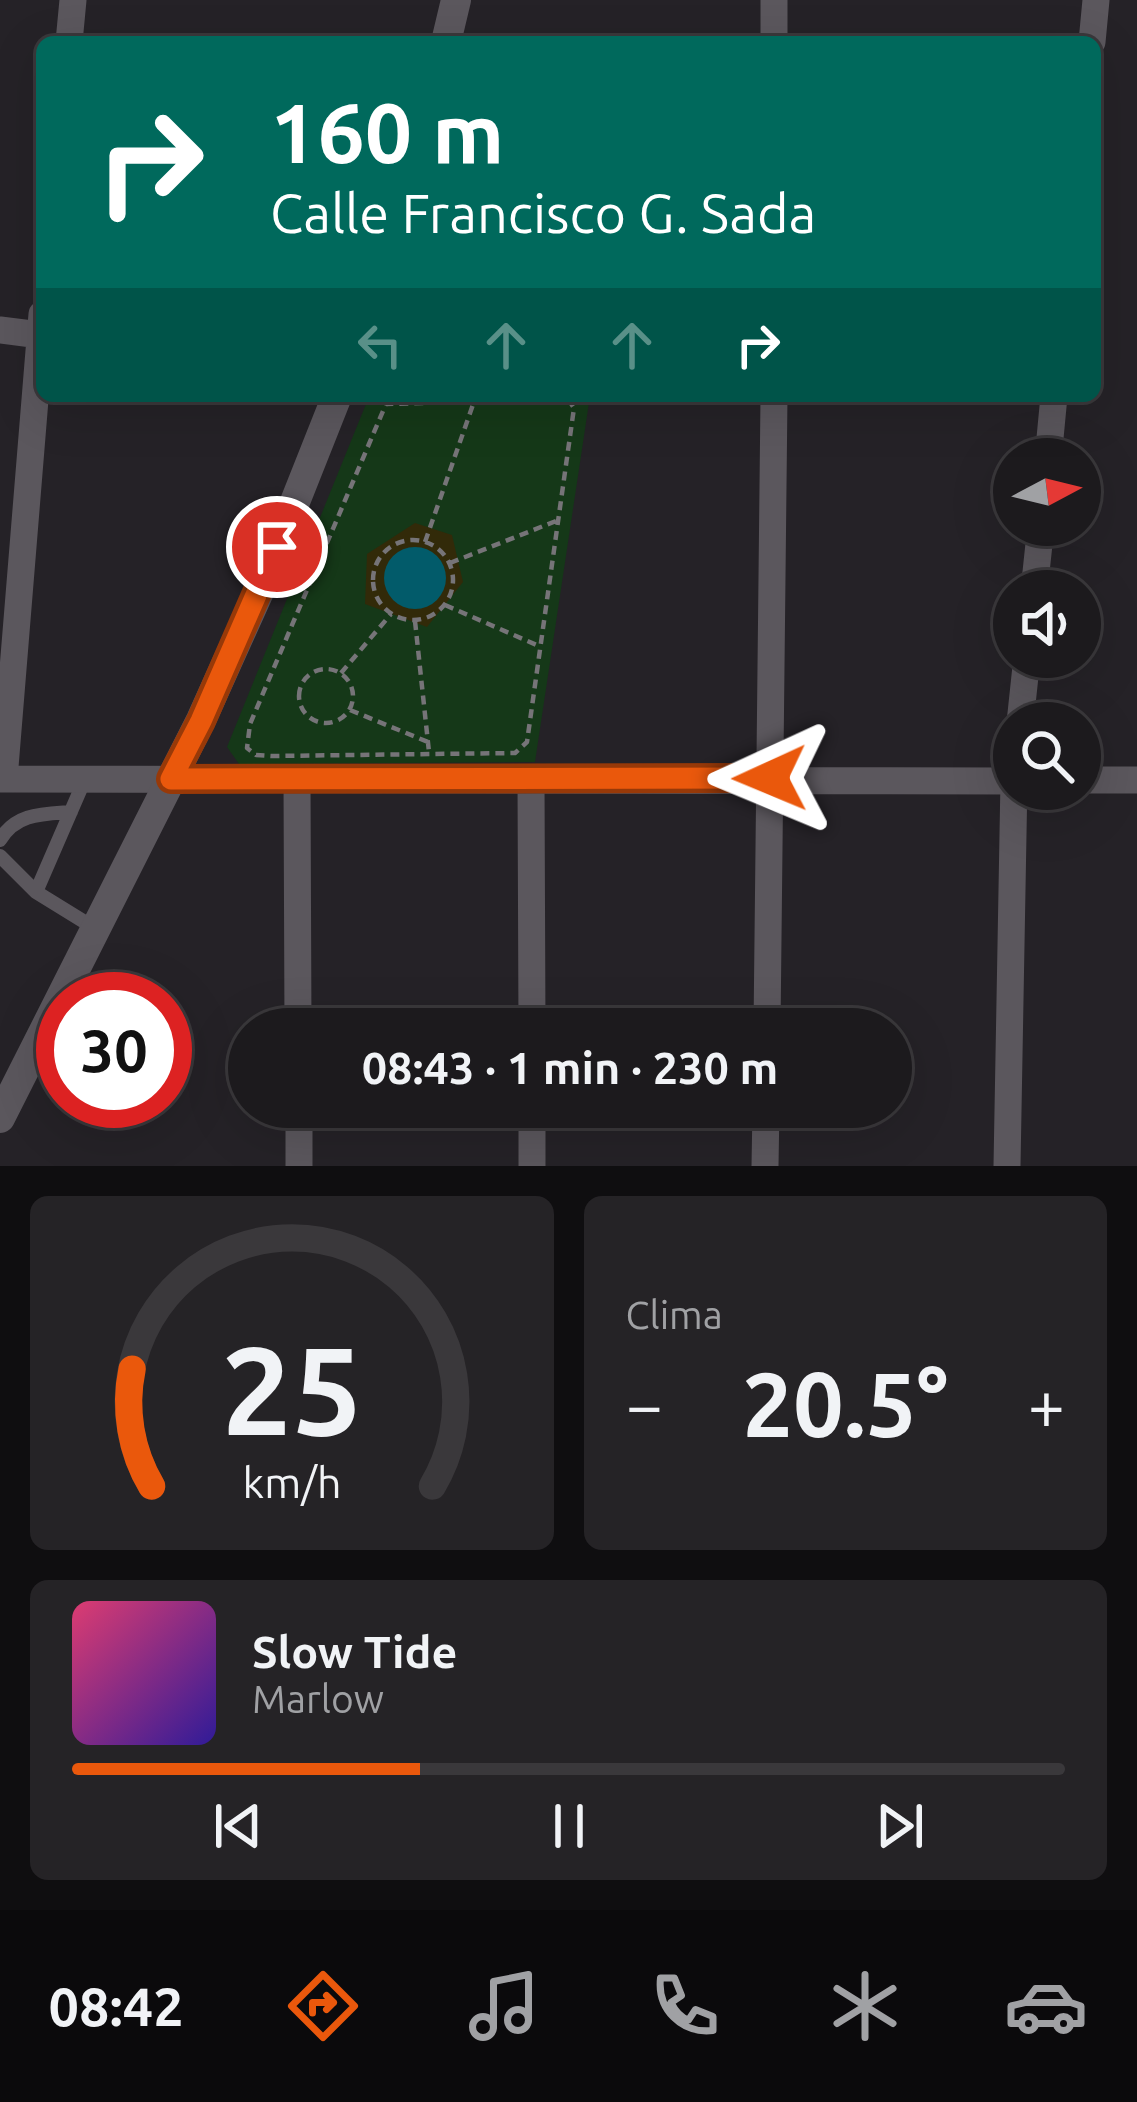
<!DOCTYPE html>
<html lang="es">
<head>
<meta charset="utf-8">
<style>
  body { margin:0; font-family:Ubuntu,sans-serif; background:#252326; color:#f1f3f6; height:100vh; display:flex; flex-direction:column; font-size:45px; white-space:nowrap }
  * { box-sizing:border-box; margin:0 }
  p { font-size:39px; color:#a0a1a4 }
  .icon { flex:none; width:66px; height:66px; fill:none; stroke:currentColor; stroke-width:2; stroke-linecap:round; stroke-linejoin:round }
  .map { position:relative; height:1166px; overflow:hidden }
  .side { display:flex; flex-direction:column; gap:30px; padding:30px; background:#0f0e10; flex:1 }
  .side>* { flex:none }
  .hud { position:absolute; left:36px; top:36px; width:1065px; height:366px; border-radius:18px; box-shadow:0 12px 48px #0002,0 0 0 3px #3a383b; background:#00695c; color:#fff; overflow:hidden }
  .needle { width:78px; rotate:83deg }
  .buttons { position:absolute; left:993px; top:438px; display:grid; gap:24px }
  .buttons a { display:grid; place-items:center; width:108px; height:108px; border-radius:50%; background:#1c1a1d; box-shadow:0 12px 48px #0002,0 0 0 3px #3a383b; font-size:60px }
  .speed { position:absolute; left:36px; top:972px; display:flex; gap:24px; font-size:60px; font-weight:700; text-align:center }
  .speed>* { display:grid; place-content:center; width:156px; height:156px; border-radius:50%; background:#1c1a1d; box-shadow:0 12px 48px #0002,0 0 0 3px #3a383b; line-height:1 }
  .speed .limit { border:18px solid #d22; background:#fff; color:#111 }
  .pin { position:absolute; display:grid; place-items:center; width:102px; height:102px; color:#fff; margin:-51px; border:6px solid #fff; border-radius:50%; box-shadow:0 3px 12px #0007 }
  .me { position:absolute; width:132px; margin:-66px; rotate:269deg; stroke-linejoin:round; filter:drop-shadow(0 0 9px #0008) }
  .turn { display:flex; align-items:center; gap:42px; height:252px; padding:0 36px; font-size:54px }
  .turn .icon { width:156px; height:156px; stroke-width:2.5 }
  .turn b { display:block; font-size:84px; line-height:102px }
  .lanes { display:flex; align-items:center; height:114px; padding:0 36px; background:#0003; justify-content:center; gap:60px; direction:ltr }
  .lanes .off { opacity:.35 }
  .big { font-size:90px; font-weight:700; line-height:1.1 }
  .side .widget { flex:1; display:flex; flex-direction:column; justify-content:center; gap:18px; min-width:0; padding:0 42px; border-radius:18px; background:#252326 }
  .side .dial { align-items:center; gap:0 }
  .dial svg { height:312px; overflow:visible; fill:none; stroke:#3a383b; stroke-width:7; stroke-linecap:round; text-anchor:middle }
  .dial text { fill:#f1f3f6; stroke:none }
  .song { display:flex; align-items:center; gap:36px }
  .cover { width:144px; height:144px; border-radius:18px; background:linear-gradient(135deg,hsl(340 70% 55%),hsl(250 70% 35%)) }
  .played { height:12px; border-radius:6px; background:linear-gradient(90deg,#ea580c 35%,#3a383b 35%) }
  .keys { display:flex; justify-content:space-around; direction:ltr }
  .heat { display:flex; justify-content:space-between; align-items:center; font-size:66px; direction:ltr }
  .side .tiles { flex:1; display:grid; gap:30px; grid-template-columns:1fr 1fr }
  .widget:last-child { grid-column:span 2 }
  .trip { position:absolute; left:228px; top:1008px; width:684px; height:120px; border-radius:60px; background:#1c1a1d; box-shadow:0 12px 48px #0002,0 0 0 3px #3a383b; font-weight:700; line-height:120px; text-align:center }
  .tab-bar { display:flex; height:192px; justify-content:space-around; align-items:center; background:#0b0a0c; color:#a0a1a4 }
  .tab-bar .icon { width:84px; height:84px }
  .tab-bar .active { color:#ea580c }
  .tab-bar b { font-size:54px; color:#f1f3f6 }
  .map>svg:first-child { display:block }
  .green { fill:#153818 }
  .sand { fill:#322a09 }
  .water { fill:#025b6a }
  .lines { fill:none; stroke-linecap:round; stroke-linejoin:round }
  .path { stroke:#767478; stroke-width:4.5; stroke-dasharray:9 6; stroke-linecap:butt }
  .lane { stroke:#5b575d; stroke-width:14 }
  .street { stroke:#5b575d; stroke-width:27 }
  .secondary { stroke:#5b575d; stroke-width:30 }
  .route-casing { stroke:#983908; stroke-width:30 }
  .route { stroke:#ea580c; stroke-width:21 }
</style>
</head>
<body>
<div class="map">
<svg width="1137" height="1166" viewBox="0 0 1137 1166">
  <rect width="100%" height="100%" fill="#252227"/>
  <path class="green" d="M379,396h211l-55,366 -296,2 -12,-17 139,-343z"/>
  <path class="sand" d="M415,523l37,12 11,47 -36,45 -62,-23 2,-50z"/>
  <path class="water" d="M384 578a31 31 0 1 1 62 0a31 31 0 1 1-62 0Z"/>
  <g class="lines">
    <path class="path" d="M568,399l6,9 -47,334 -12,11 -244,3 -15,-1 -9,-7 3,-24 136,-320z
      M373 580a40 40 0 1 1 80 0a40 40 0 1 1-80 0Z
      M425,542l51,-146
      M450,563l106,-42
      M445,605l94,41
      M415,621l14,131
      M299 696a27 27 0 1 1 54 0a27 27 0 1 1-54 0Z
      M341,673l50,-59
      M350,710l78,32"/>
    <path class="lane" d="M0,840c16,-27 43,-26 71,-28
      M0,856l36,36 60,37
      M36,892l49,-113"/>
    <path class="street" d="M774,0v42
      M69,42l4,-42
      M1092,42l4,-42
      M0,330l40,5
      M1048,459l6,-63
      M1034,591l7,-66
      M1020,723l7,-66
      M0,779l1014,2
      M4,779l38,-465
      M1080,780h57
      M297,781l1,248
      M531,781l1,248
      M767,1029l7,-633
      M299,1107v59
      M532,1107v59
      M765,1166l1,-59
      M1007,1166l7,-387"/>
    <path class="secondary" d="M446,42l10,-42
      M0,1118l201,-398 61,-135 75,-189"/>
  </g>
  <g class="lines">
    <defs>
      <path id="route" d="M277,547l-76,174 -30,58 599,-1"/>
    </defs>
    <use href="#route" class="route-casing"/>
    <use href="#route" class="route"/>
  </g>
</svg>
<div class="buttons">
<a><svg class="needle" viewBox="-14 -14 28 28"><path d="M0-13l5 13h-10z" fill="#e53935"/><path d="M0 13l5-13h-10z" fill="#a0a1a4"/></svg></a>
<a><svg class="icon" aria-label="sound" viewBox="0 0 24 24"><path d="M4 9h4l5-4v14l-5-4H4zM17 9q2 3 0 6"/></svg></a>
<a><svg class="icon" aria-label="search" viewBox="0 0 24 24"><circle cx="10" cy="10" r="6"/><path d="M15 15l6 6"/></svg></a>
</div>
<div class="speed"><div class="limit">30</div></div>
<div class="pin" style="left:277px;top:547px;background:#d93025"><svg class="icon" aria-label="arrive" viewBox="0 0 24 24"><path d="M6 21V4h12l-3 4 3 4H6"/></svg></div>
<svg class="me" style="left:770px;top:778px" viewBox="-20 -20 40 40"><path d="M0-17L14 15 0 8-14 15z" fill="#ea580c" stroke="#fff" stroke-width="4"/></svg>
<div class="trip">08:43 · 1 min · 230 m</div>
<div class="hud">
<div class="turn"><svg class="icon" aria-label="right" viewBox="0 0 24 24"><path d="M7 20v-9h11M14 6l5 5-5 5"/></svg><div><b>160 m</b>Calle Francisco G. Sada</div></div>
<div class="lanes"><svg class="icon off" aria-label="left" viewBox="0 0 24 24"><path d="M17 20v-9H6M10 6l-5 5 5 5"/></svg><svg class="icon off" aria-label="ahead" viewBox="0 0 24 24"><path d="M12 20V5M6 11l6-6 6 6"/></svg><svg class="icon off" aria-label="ahead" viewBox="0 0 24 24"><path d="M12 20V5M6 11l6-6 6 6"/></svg><svg class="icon" aria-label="right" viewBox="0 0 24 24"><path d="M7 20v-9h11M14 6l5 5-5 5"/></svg></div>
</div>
</div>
<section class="side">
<div class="tiles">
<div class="widget dial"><svg viewBox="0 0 100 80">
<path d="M14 69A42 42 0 1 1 86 69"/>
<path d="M14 69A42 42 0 0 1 9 39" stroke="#ea580c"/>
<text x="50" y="56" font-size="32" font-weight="700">25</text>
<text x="50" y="72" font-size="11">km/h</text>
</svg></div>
<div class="widget"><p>Clima</p>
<div class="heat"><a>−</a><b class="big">20.5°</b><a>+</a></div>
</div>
<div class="widget">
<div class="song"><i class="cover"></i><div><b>Slow Tide</b><p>Marlow</p></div></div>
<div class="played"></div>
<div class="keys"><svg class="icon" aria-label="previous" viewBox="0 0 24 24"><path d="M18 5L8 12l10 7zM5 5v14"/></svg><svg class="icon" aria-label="pause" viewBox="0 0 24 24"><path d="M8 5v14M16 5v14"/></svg><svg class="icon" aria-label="next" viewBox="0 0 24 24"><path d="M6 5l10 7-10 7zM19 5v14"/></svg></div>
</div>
</div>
</section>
<nav class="tab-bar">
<b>08:42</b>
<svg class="icon active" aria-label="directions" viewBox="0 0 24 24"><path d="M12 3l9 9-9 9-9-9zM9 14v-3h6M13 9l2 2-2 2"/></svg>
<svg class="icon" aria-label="music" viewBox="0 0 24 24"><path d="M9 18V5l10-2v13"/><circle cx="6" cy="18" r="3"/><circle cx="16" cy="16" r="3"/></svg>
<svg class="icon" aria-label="phone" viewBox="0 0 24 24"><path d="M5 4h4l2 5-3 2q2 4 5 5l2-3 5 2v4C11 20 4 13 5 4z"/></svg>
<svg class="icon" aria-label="climate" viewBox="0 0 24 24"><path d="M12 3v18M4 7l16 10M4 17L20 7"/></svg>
<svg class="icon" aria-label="car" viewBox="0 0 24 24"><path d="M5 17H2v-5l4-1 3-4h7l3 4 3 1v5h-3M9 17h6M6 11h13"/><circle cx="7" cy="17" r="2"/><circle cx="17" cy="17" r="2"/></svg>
</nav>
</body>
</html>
